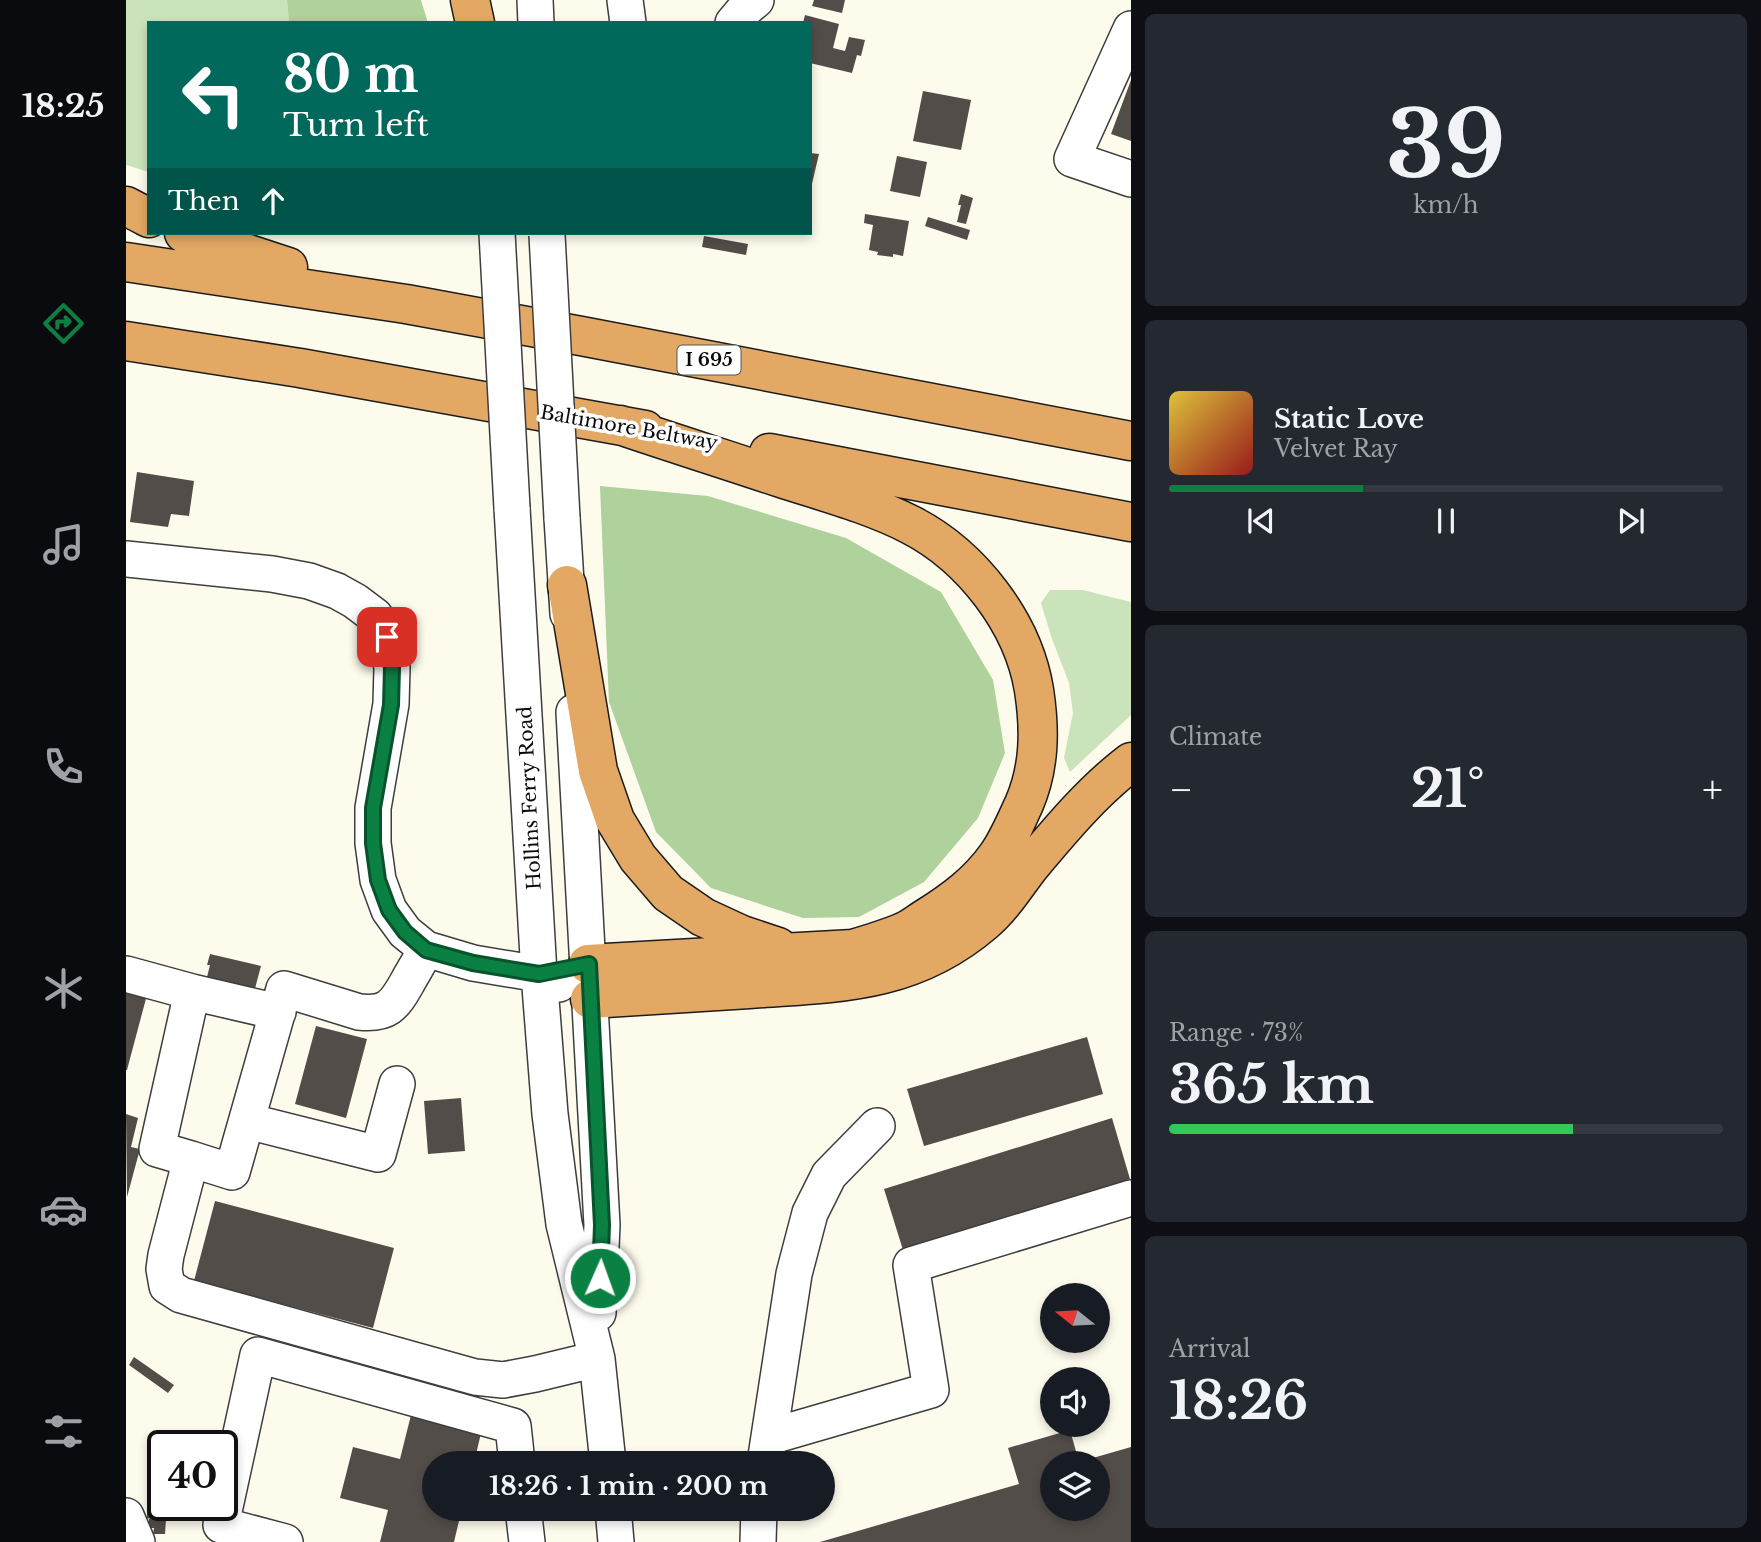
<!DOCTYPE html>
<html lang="en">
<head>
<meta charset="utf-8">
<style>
  body { margin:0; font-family:"Libre Baskerville",serif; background:#242831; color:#f1f3f6; height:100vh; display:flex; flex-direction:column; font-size:26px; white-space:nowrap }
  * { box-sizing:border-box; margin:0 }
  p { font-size:23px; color:#9ea1a6 }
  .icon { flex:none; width:38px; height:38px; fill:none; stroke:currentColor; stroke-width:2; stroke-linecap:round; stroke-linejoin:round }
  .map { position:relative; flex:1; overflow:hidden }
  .side { display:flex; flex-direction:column; gap:14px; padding:14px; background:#0d0f14; width:630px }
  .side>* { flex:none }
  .banner { position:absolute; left:21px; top:21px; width:665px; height:214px; border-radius:0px; box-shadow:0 4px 10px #0003; background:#00695c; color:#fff; overflow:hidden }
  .needle { width:46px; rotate:288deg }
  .tools { position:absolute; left:914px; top:1283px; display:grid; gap:14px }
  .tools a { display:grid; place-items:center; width:70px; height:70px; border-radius:50%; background:#171b24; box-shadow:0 4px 10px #0003; font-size:35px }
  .speed { position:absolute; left:21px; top:1430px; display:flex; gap:14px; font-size:35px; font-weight:700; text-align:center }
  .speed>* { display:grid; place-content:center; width:91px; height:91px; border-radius:50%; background:#171b24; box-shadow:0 4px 10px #0003; line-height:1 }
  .speed .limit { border:4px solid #111; border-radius:10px; background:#fff; color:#111 }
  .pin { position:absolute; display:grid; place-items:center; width:60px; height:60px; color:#fff; margin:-30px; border-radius:14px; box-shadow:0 4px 10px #0006 }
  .me { position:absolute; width:77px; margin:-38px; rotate:2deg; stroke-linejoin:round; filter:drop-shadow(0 0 5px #0008) }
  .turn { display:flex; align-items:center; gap:24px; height:147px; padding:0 21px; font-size:32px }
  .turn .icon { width:91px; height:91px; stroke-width:2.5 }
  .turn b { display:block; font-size:49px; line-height:60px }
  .then { display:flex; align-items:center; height:66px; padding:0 21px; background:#0003; gap:14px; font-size:26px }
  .big { font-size:52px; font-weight:700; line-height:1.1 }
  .side .tile { flex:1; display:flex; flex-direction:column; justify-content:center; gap:10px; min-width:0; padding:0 24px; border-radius:10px; background:#242831 }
  .side .dial { align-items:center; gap:0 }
  .dial b { font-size:91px; line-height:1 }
  .song { display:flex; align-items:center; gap:21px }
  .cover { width:84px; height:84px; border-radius:10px; background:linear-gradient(135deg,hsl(50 70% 55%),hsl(0 70% 35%)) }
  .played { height:7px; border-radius:4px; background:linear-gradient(90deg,#0b8043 35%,#363941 35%) }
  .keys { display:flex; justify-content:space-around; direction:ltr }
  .heat { display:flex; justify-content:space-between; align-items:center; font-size:38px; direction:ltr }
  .charge { height:10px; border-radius:5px; background:linear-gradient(90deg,#34c759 73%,#363941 0) }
  .trip { position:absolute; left:296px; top:1451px; width:413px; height:70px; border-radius:35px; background:#171b24; box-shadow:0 4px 10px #0003; font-weight:700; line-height:70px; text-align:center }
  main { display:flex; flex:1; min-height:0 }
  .dock { display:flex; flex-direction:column; width:126px; justify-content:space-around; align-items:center; background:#090b0e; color:#9ea1a6 }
  .dock .icon { width:49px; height:49px }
  .dock .selected { color:#0b8043 }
  .dock b { font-size:32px; color:#f1f3f6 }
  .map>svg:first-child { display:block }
  .green { fill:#cbe3ba }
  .forest { fill:#afd19b }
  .building { fill:#524d49; fill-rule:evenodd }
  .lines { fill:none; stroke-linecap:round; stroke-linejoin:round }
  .minor-casing { stroke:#3e3e3e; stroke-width:38 }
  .highway-casing { stroke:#1c1c1c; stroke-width:41 }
  .minor { stroke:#fff; stroke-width:35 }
  .highway { stroke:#e3a863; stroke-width:38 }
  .minor-bridge-casing { stroke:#3e3e3e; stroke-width:38; stroke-linecap:butt }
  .minor-bridge { stroke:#fff; stroke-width:35 }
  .route-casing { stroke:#07532c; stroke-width:18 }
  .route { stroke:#0b8043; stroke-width:12 }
  .labels { text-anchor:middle; stroke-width:7; stroke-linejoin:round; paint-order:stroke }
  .shield { fill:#fff; stroke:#545454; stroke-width:2 }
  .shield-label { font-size:18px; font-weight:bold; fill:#0b0b0b }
  .street-label { font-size:19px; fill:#0b0b0b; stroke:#fff }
</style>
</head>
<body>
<main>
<nav class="dock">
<b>18:25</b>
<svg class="icon selected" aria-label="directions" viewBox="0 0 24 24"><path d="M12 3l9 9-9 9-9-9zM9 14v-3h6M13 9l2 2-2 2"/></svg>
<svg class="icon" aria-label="music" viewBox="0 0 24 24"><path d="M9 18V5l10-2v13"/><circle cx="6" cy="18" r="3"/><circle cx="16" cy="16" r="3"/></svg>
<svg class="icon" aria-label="phone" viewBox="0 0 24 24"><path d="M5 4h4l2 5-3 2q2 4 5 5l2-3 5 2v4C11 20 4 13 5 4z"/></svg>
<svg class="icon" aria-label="climate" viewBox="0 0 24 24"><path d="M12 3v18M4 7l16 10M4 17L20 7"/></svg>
<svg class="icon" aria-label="car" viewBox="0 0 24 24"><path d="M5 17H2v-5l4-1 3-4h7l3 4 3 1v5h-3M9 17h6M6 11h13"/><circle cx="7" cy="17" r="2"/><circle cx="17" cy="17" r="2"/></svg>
<svg class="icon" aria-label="filters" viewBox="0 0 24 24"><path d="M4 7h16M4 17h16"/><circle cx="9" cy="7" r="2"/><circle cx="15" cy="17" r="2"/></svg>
</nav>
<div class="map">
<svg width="1005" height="1542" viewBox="0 0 1005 1542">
  <rect width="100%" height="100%" fill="#fdfbec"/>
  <path class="green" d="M0,0h161l2,23h-140v149l-23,-7z
    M924,590h33l48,12v113l-61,57 -6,-14 9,-45 -4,-30 -17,-44 -11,-36z"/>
  <path class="forest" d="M161,0h134l7,23h-139z
    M474,486l108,10 138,42 95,54 52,88 12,73 -27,65 -54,64 -65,35 -56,1 -92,-30 -55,-56 -47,-130z"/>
  <path class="building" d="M688,0h31l-3,13 -30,-7z
    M679,15l34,9 -6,24 12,3 4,-14 16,3 -4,16 -4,-1 -5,18 -42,-10v-40h-7z
    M1005,80v61l-20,-7z
    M797,91l48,9 -10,50 -48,-9z
    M684,153l9,1 -8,34h-1z
    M771,156l30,6 -7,35 -30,-6z
    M835,194l12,4 -7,26 -9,-2 4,-17h-3z
    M739,214l44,7 -6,35 -10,-2v3l-16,-2 1,-3 -9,-2 4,-25 -9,-2z
    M802,217l42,13 -3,10 -42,-14z
    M578,236l44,8 -2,11 -44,-8z
    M11,472l57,9 -5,35 -18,-2 -3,13 -38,-5z
    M84,954l51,12 -8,30 -48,-11 5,-20h-3z
    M0,984l22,7 -21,79h-1z
    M190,1026l51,13 -21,79 -51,-14z
    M961,1037l16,57 -179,52 -17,-57z
    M335,1098l4,53 -37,3 -4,-53z
    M0,1114l12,4 -7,29 9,2 -13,48z
    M986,1118l18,61 -227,71 -19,-61z
    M89,1201l179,47 -21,80 -179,-47z
    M8,1357l40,28 -6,8 -39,-28z
    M285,1415l70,18 -7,30h-40v45h28l-8,34h-74l8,-32 -48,-12 13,-51 47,12z
    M944,1430l9,32 52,-15v95h-311l199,-58 -11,-36zM926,1463h45v45h-45z
    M29,1489h8v16h4l-2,29h-12l1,-6h-5v-9h2l-4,-1v-8l7,1z"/>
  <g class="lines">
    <defs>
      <path id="minor" d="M409,0l1,23
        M499,0l3,23
        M607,23l11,-13 12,-10
        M1005,29l-59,130 59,20
        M386,508l27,466 11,140 14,110 33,135 11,104
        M436,518l6,96
        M0,559l146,15 37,7 28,10 18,10 20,15 12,21 5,31 -1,36 -18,104v35l5,37 11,30 16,22 21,17 47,14 66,11 20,10
        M448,712l28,513 -4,88
        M300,949c-6,12 -13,23 -19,34 -13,23 -20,32 -48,29l-75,-23 -52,183 -41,-13 -25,96 -2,14 3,17 14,9 294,82 28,3 32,-6 62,-15
        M0,974l66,18
        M121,1121l131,33 19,-70
        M65,1159l-34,-10 35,-157 86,20
        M643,1437l162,-47 -20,-125 220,-67
        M639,1463l29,-189 16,-61 19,-38 48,-49
        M397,1508l4,34
        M487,1508l3,34
        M0,1516l11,26
        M159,1542l-64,-17 37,-170 255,71 4,37
        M632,1542l1,-34"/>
      <path id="highway" d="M344,0l5,23
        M0,206l23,12
        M58,233l104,34
        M0,262l280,42 175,32 550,105
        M0,341l174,27 345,62
        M643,453l362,69
        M441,585l31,186 17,49 23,38 30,35 35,24 39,18 36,12
        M462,964l265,-15c17,-5 34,-10 50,-17 8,-3 15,-9 23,-14 27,-17 52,-35 71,-62 11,-15 19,-35 27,-52 16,-37 16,-75 10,-114 -11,-68 -63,-134 -123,-165 -41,-21 -87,-33 -130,-47 -54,-18 -108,-35 -161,-53
        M464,999c53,-3 106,-7 159,-10 89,-6 163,-5 235,-67 19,-16 32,-38 47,-57 31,-37 62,-74 100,-103"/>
    </defs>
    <use href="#minor" class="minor-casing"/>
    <use href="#highway" class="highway-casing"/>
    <use href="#minor" class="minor"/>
    <use href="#highway" class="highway"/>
    <defs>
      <path id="minor-bridge" d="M371,233l15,275
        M421,235l15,283"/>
    </defs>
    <use href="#minor-bridge" class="minor-bridge-casing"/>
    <use href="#minor-bridge" class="minor-bridge"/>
  </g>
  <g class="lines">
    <defs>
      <path id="route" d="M261,637l5,31 -1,37 -18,103v35l5,37 11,30 16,22 21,18 47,13 66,11 50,-10 13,261 -2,53"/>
    </defs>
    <use href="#route" class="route-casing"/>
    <use href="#route" class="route"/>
  </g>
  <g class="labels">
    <rect class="shield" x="551.5" y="345.5" width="63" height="29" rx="5"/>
    <g class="shield-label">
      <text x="583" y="366">I 695</text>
    </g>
    <g class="street-label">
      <text transform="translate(503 427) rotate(10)" y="7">Baltimore Beltway</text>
      <text transform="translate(403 798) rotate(-93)" y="7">Hollins Ferry Road</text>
    </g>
  </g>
</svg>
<div class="tools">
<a><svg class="needle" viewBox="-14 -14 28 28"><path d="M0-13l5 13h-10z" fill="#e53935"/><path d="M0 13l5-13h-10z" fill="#9ea1a6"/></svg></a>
<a><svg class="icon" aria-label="sound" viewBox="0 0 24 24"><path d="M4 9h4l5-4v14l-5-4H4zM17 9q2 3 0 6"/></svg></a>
<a><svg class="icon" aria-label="layers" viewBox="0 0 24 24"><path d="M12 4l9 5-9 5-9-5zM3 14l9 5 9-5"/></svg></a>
</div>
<div class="speed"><div class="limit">40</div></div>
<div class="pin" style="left:261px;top:637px;background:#d93025"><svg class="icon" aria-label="arrive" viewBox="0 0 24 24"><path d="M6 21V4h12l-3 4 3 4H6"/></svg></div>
<svg class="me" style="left:474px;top:1278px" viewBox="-20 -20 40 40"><circle r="17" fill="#0b8043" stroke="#fff" stroke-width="3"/><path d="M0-11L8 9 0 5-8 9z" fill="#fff"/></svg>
<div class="trip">18:26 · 1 min · 200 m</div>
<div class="banner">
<div class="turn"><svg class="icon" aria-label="left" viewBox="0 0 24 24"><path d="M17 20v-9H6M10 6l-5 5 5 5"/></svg><div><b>80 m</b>Turn left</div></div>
<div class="then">Then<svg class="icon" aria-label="ahead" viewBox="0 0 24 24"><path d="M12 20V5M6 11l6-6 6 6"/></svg></div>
</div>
</div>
<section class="side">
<div class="tile dial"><b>39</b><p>km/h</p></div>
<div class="tile">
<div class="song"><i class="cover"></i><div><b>Static Love</b><p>Velvet Ray</p></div></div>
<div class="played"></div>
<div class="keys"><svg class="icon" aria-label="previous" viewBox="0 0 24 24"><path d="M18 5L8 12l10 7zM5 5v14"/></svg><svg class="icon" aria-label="pause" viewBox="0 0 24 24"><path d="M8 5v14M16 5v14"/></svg><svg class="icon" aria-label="next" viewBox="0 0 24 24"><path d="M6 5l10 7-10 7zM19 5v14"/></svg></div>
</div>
<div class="tile"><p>Climate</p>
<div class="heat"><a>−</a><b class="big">21°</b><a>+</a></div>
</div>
<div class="tile"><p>Range · 73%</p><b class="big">365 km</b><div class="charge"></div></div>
<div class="tile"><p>Arrival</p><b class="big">18:26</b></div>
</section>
</main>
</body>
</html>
